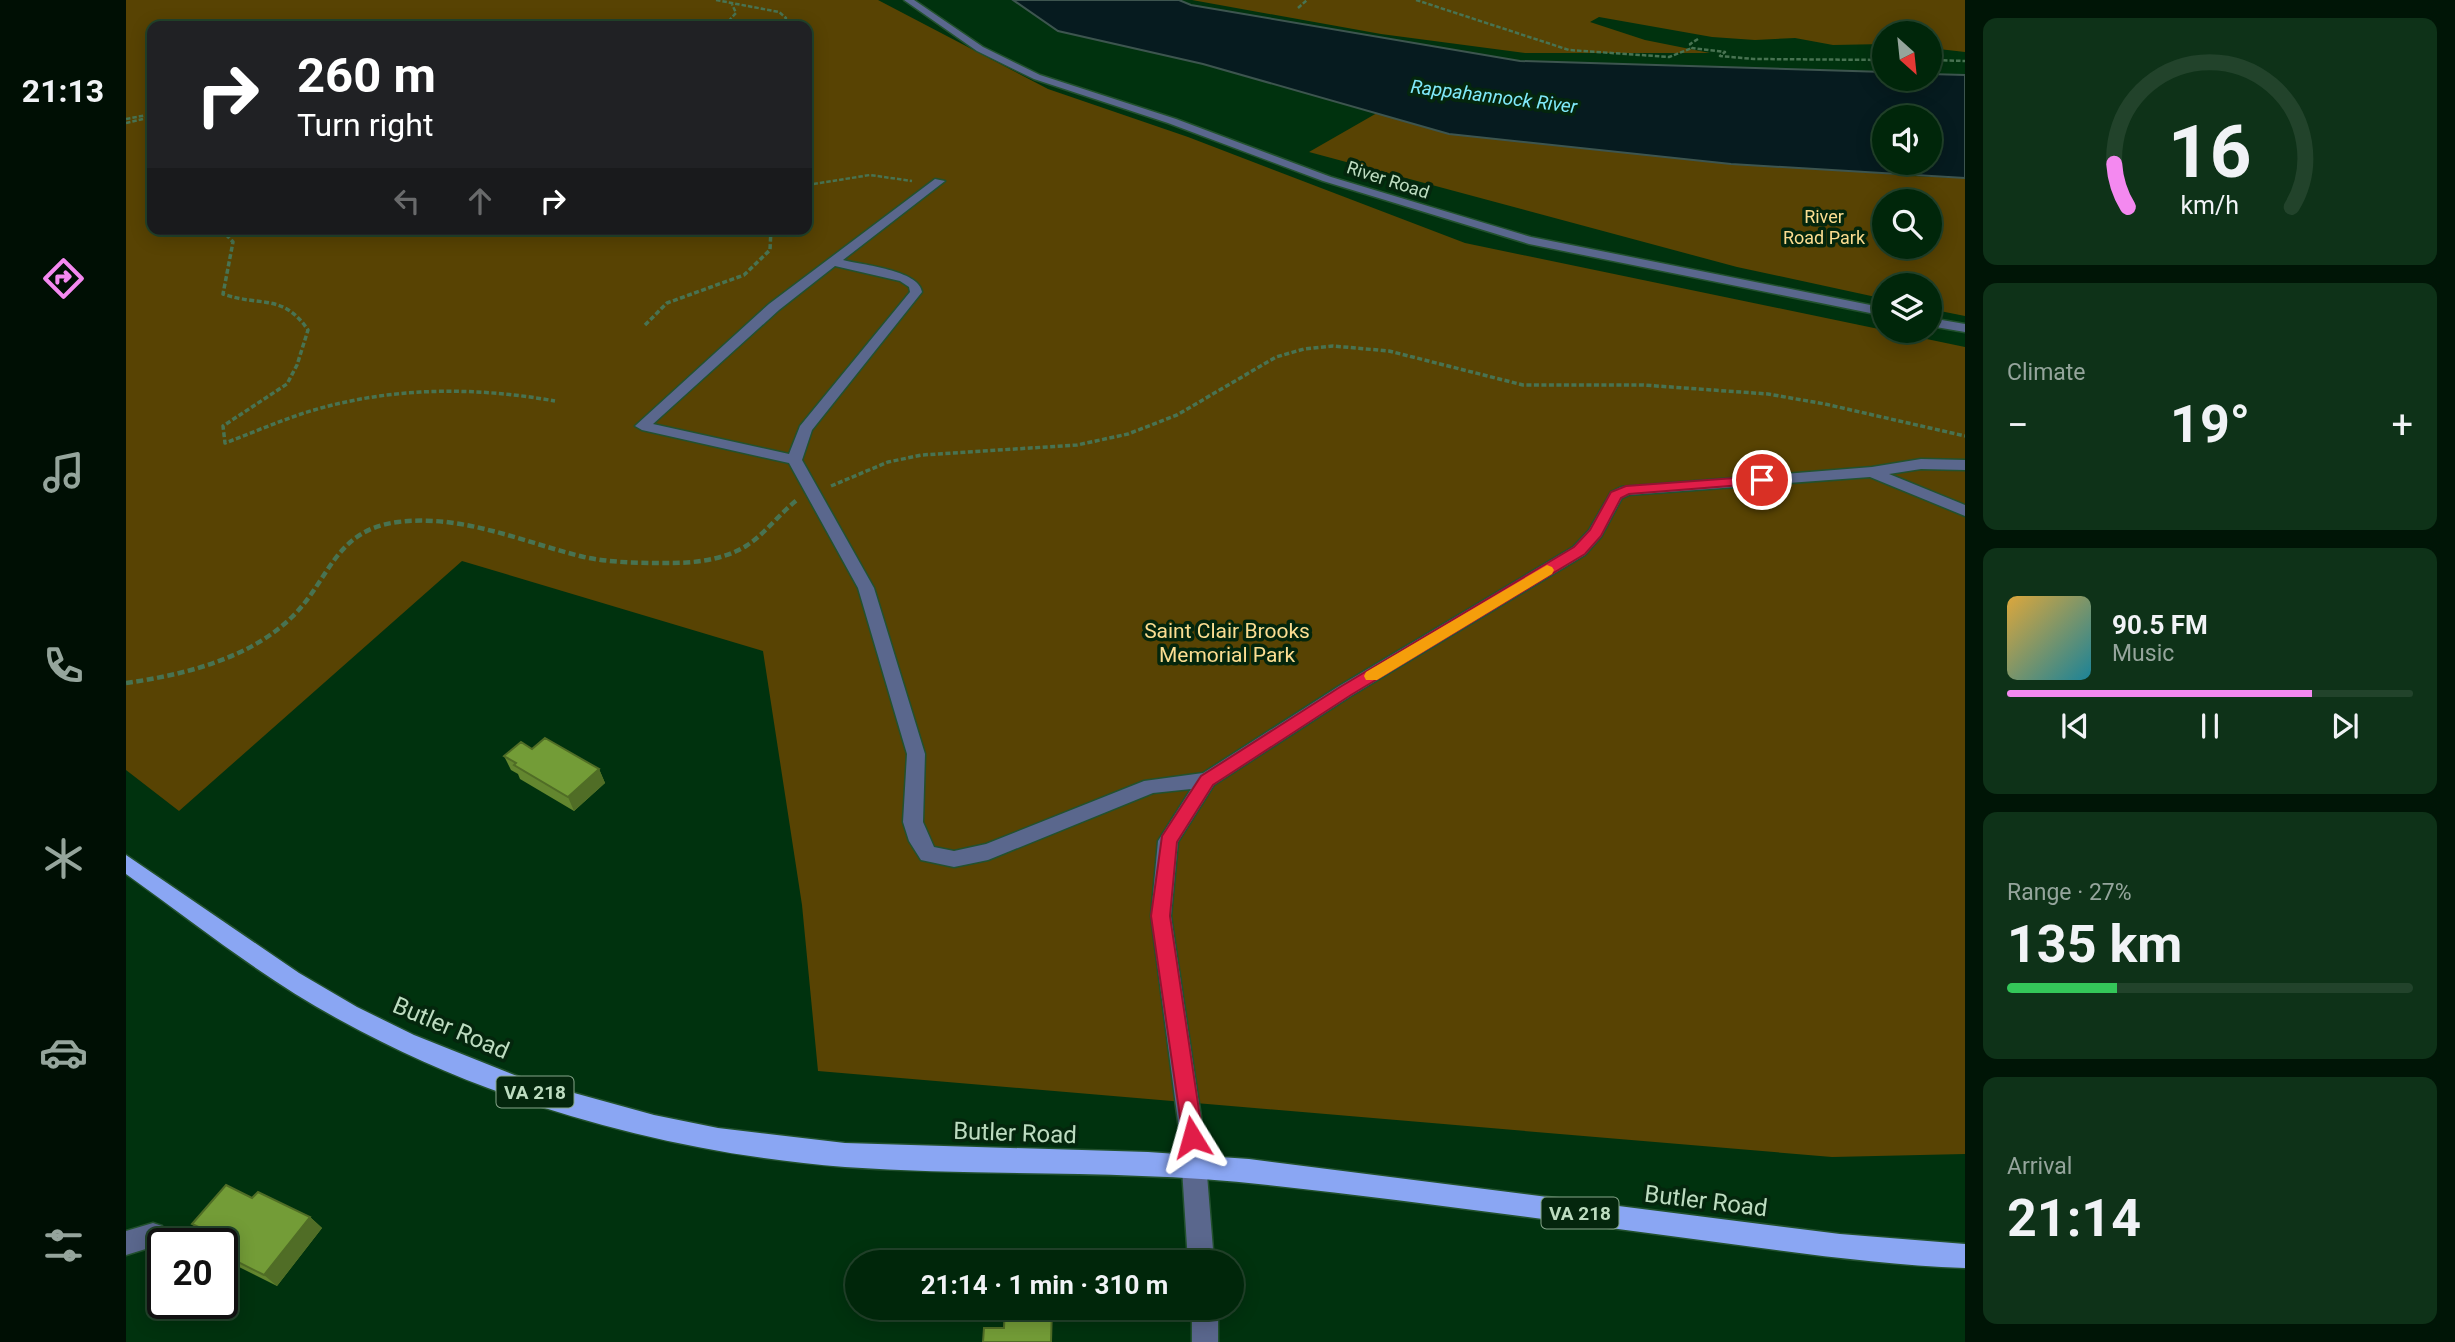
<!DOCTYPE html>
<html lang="en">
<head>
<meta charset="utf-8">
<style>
  body { margin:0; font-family:Roboto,sans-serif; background:#0e3218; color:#f1f3f6; height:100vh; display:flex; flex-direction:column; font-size:26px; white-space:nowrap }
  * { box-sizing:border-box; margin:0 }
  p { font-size:23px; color:#95a59c }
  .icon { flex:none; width:38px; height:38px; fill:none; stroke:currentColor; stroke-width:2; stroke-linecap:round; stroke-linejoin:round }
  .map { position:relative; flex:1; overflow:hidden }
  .panel { display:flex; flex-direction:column; gap:18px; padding:18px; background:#001506; width:490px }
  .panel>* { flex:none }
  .guide { position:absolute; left:21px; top:21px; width:665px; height:214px; border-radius:14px; box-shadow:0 4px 18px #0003,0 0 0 2px #22432b; background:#202124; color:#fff; overflow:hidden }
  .needle { width:46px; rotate:153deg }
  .controls { position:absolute; left:1746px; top:21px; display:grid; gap:14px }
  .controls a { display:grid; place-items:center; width:70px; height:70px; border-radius:50%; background:#00260a; box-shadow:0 4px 18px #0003,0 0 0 2px #22432b; font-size:35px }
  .speed { position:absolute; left:21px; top:1228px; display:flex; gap:14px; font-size:35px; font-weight:700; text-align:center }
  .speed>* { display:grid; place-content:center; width:91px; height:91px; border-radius:50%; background:#00260a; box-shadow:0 4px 18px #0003,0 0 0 2px #22432b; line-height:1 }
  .speed .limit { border:4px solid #111; border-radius:10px; background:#fff; color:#111 }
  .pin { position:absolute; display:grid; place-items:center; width:60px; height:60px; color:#fff; margin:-30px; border:4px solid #fff; border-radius:50%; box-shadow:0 2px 7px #0007 }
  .me { position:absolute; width:77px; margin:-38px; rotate:352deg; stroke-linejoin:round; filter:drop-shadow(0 0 5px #0008) }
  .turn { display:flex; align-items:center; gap:24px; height:147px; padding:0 35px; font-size:32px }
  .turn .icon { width:91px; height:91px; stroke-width:2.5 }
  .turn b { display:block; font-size:49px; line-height:60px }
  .lanes { display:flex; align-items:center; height:66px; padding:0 35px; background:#0003; justify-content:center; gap:35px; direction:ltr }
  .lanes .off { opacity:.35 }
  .big { font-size:52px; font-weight:700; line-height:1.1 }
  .panel .card { flex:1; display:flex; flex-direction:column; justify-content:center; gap:10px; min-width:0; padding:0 24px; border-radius:14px; background:#0e3218 }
  .panel .dial { align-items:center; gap:0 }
  .dial svg { height:182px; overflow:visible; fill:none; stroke:#22432b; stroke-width:7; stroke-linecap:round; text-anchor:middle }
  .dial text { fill:#f1f3f6; stroke:none }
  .song { display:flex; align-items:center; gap:21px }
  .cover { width:84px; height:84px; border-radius:10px; background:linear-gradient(135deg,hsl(40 70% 55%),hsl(190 70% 35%)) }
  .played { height:7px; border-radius:4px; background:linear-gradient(90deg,#f489f0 75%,#22432b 75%) }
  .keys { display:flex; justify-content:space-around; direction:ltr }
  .heat { display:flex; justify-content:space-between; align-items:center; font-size:38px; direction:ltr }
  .charge { height:10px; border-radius:5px; background:linear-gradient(90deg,#34c759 27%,#22432b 0) }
  .trip { position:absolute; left:719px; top:1250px; width:399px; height:70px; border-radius:35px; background:#00260a; box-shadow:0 4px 18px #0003,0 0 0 2px #22432b; font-weight:700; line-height:70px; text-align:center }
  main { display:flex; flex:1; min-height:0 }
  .dock { display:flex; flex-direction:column; width:126px; justify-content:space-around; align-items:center; background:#000f04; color:#95a59c }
  .dock .icon { width:49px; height:49px }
  .dock .on { color:#f489f0 }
  .dock b { font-size:32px; color:#f1f3f6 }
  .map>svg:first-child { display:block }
  .green { fill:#584303; fill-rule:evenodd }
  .water { fill:#061b1f; stroke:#3d554f; stroke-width:2; fill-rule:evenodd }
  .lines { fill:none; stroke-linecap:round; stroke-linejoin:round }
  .minor-casing { stroke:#22512e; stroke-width:3 }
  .major-casing { stroke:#22512e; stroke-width:3 }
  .path-far2 { stroke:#487352; stroke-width:2.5; stroke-dasharray:4.5 2; stroke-linecap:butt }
  .path-far1 { stroke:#487352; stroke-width:3.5; stroke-dasharray:5 2.5; stroke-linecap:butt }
  .path { stroke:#487352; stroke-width:4.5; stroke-dasharray:7 3.5; stroke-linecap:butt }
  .minor { fill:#5a678d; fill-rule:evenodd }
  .major { fill:#8aa6f3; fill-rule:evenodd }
  .wall { fill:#63862f }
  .shaded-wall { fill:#506d26 }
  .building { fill:#739c37; stroke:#506d26; stroke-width:2 }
  .route { fill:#e11d48; stroke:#92132f; stroke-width:2 }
  .slow { fill:#f59e0b }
  .labels { text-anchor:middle; stroke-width:7; stroke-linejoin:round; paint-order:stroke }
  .far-street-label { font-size:18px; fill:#bddcc0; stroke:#04260d }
  .far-park-label { font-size:18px; fill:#fbdd91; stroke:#04260d }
  .far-water-label { font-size:19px; font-style:italic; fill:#80eafb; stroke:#04260d }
  .shield { fill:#04260d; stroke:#86a58a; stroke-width:2 }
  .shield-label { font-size:19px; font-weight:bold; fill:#bddcc0 }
  .park-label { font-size:21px; fill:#fbdd91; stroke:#04260d }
  .near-street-label { font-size:24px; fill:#bddcc0; stroke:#04260d }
</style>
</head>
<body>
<main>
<nav class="dock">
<b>21:13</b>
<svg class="icon on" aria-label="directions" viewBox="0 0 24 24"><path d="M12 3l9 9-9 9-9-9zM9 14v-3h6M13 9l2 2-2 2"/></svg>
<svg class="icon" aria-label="music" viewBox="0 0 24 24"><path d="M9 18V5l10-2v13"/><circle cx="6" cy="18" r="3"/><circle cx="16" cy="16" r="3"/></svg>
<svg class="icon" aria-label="phone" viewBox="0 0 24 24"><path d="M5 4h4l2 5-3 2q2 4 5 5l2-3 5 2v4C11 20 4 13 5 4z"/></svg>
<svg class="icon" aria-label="climate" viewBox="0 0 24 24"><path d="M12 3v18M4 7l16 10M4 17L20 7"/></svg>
<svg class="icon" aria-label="car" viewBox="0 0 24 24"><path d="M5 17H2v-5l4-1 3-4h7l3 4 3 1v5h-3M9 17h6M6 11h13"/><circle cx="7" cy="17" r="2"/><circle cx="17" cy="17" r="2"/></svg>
<svg class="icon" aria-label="filters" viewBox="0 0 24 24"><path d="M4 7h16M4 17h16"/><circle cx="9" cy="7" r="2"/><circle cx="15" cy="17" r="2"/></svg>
</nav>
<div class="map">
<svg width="1839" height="1342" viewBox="0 0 1839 1342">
  <rect width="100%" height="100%" fill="#00320e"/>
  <path class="green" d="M0,0h752l170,89 140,48 277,106 500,104v807l-133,3 -1014,-86 -16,-166 -39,-254 -301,-90 -283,250 -53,-41zM26,26h655v203h-655z
    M1066,0h773v52l-35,-4v-15h-45v11l-52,1 -38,-7 -40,2 -43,-3 -113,-20 -9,5 55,18 65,13h-185l-144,-19z
    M1251,113l72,21 461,42 55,2v138l-35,-7v-24h-45v14l-148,-32 -428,-115zM1759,201h45v46h-45z"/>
  <path class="water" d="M887,0h166l12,5 329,56 365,11v7h45v-5l35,1v103l-234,-14 -282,-30 -246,-70 -145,-33zM1759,117h45v46h-45z"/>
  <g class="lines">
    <defs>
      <path id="minor" d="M778,0h10l69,47 57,28 136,44 155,58 200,60 354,71v8l-356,-72 -206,-63 -155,-58 -134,-44 -57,-28z
        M809,179l10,2 -102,79c19,5 76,10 79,32l-110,138 -10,30 72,128 51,166 -2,68 11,25 20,4 32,-7 158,-63 59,-8 136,-87 234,-139 16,-17 22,-38 10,-5 251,-20 49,-8 44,1v10l-44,-1 -32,5 76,31v11l-95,-39 -241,18 -7,3 -21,39 -16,18 -234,141 -137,89 -36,57 -7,74 33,221 10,125h-26l-8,-125 -29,-221 7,-75 33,-52 -38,4 -165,67 -34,7 -33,-7 -12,-19 -6,-19 4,-68 -49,-166 -69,-125 -147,-33 -7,-4 134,-122zM709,266l65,15 9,6 1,5 -110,134 -11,28 -136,-30 126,-114z
        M1804,318l35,6v8l-35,-6z
        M27,1223l9,3 3,9 -3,9 -36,11v-24z
        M1066,1307h26v35h-26z"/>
      <path id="major" d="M0,855l173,118 58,34 57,28 113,45 127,35 64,13 127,15 303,9 101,7 591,75 125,10v24c-84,-3 -166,-15 -249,-26 -149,-19 -298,-41 -448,-57 -141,-16 -282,-8 -423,-18 -174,-14 -351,-62 -505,-147 -76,-41 -144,-96 -214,-146z"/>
    </defs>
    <use href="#minor" class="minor-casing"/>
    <use href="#major" class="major-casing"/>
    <path class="path-far2" d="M590,0l63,12 7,6 -4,8
      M1290,0l153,50 100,7 23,-9
      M1172,8l9,-8
      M598,26l12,-13 -5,-11
      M1572,39l-8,5 2,4 33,4 -5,4 34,3 131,1
      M1804,60l35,1
      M0,119l26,-5
      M0,123l26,-6
      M681,185l63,-10 42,6"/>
    <path class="path-far1" d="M95,229l12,13 -10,52c37,13 60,-1 85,36l-11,35 -10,19 -64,42 2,17c32,-12 63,-26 96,-35 77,-21 155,-21 234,-7
      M519,325l22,-22 77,-28 26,-25 1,-21
      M705,486l57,-24 34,-7 155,-10 51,-11 49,-19 99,-58 28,-8 29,-3 56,5 134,34h120l125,9 57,10 140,32"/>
    <path class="path" d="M0,683c57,-8 123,-24 166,-66 38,-37 42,-87 106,-95 65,-8 124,20 186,35 28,6 57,6 85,6 26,0 54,-3 77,-17 19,-12 33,-32 51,-46"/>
    <use href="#minor" class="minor"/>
    <use href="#major" class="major"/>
  </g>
  <path class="wall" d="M406,749l67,20 6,14 -31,28 -54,-32 -2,-5 -7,-4 -7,-14z
    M126,1198l58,19 12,11 -45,58 -52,-26 -3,-2v-14l-17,-8 -13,-12z"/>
  <path class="shaded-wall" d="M473,769l6,14 -31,28 -6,-14z
    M184,1217l12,11 -45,58 -13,-11z"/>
  <path class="building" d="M419,738l54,31 -31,28 -54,-32 2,-2 -12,-7 17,-14 11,7z
    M100,1185l26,13 6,-6 52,25 -46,58 -42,-21v-10h-7l5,-7 -28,-13z
    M879,1307h47l-1,35h-68l1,-14h20z"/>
  <path class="route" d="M1636,476l5,1v6l-138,11 -8,4 -20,38 -16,18 -234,141 -138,90 -36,57 -7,74 33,221 -4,8 -7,3 -8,-3 -33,-229 11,-80 39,-60 139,-89 234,-140 16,-17 21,-38 15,-6z"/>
  <path class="slow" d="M1421,565l5,2 2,3 -2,4 -175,106h-11l-2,-4 2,-4z"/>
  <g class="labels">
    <g class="far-street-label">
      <text transform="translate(1262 180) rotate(18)" y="6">River Road</text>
    </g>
    <g class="far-park-label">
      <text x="1698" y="223">River<tspan x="1698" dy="21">Road Park</tspan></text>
    </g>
    <g class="far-water-label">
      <text transform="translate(1368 96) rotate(7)" y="7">Rappahannock River</text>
    </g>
    <g class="shield">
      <rect x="370.5" y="1076.5" width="77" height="31" rx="5"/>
      <rect x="1415.5" y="1197.5" width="77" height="31" rx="5"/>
    </g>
    <g class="shield-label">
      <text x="409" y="1099">VA 218</text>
      <text x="1454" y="1220">VA 218</text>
    </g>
    <g class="park-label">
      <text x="1101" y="638">Saint Clair Brooks<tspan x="1101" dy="24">Memorial Park</tspan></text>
    </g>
    <g class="near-street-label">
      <text transform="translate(325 1028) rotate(23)" y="8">Butler Road</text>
      <text transform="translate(889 1133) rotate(2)" y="8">Butler Road</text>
      <text transform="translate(1580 1201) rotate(7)" y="8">Butler Road</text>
    </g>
  </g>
</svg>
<div class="controls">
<a><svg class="needle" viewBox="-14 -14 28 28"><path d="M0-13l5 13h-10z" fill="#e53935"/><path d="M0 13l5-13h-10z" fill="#95a59c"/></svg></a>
<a><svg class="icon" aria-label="sound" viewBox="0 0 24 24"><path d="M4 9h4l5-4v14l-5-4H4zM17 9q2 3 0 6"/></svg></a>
<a><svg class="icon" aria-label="search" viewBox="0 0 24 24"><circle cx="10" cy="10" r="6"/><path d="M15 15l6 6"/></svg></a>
<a><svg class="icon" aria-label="layers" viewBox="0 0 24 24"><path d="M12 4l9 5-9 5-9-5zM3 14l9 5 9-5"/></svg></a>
</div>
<div class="speed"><div class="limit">20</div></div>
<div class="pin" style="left:1636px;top:480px;background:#d93025"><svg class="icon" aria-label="arrive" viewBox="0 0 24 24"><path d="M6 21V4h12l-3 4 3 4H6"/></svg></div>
<svg class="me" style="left:1066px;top:1137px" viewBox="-20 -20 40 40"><path d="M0-17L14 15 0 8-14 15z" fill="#e11d48" stroke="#fff" stroke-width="4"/></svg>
<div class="trip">21:14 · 1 min · 310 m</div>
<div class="guide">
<div class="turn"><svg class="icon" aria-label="right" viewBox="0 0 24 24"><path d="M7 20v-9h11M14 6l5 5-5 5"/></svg><div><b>260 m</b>Turn right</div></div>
<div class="lanes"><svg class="icon off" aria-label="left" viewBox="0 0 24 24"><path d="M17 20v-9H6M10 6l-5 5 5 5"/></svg><svg class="icon off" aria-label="ahead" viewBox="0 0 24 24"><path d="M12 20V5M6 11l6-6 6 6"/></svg><svg class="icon" aria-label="right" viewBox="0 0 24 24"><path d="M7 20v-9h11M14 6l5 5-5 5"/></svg></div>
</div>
</div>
<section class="panel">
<div class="card dial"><svg viewBox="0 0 100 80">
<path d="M14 69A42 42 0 1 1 86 69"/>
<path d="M14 69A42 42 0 0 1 8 50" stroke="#f489f0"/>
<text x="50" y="56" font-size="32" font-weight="700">16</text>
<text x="50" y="72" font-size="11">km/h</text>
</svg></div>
<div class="card"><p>Climate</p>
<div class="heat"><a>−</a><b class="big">19°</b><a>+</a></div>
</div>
<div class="card">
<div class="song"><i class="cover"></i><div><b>90.5 FM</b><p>Music</p></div></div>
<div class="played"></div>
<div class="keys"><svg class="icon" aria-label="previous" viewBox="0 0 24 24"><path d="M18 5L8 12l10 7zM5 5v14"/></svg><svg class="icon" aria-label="pause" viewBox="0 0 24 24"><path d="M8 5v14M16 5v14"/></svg><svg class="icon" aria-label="next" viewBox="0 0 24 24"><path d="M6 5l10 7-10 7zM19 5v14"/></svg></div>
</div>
<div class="card"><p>Range · 27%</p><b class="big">135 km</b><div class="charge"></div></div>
<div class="card"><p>Arrival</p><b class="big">21:14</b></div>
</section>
</main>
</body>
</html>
